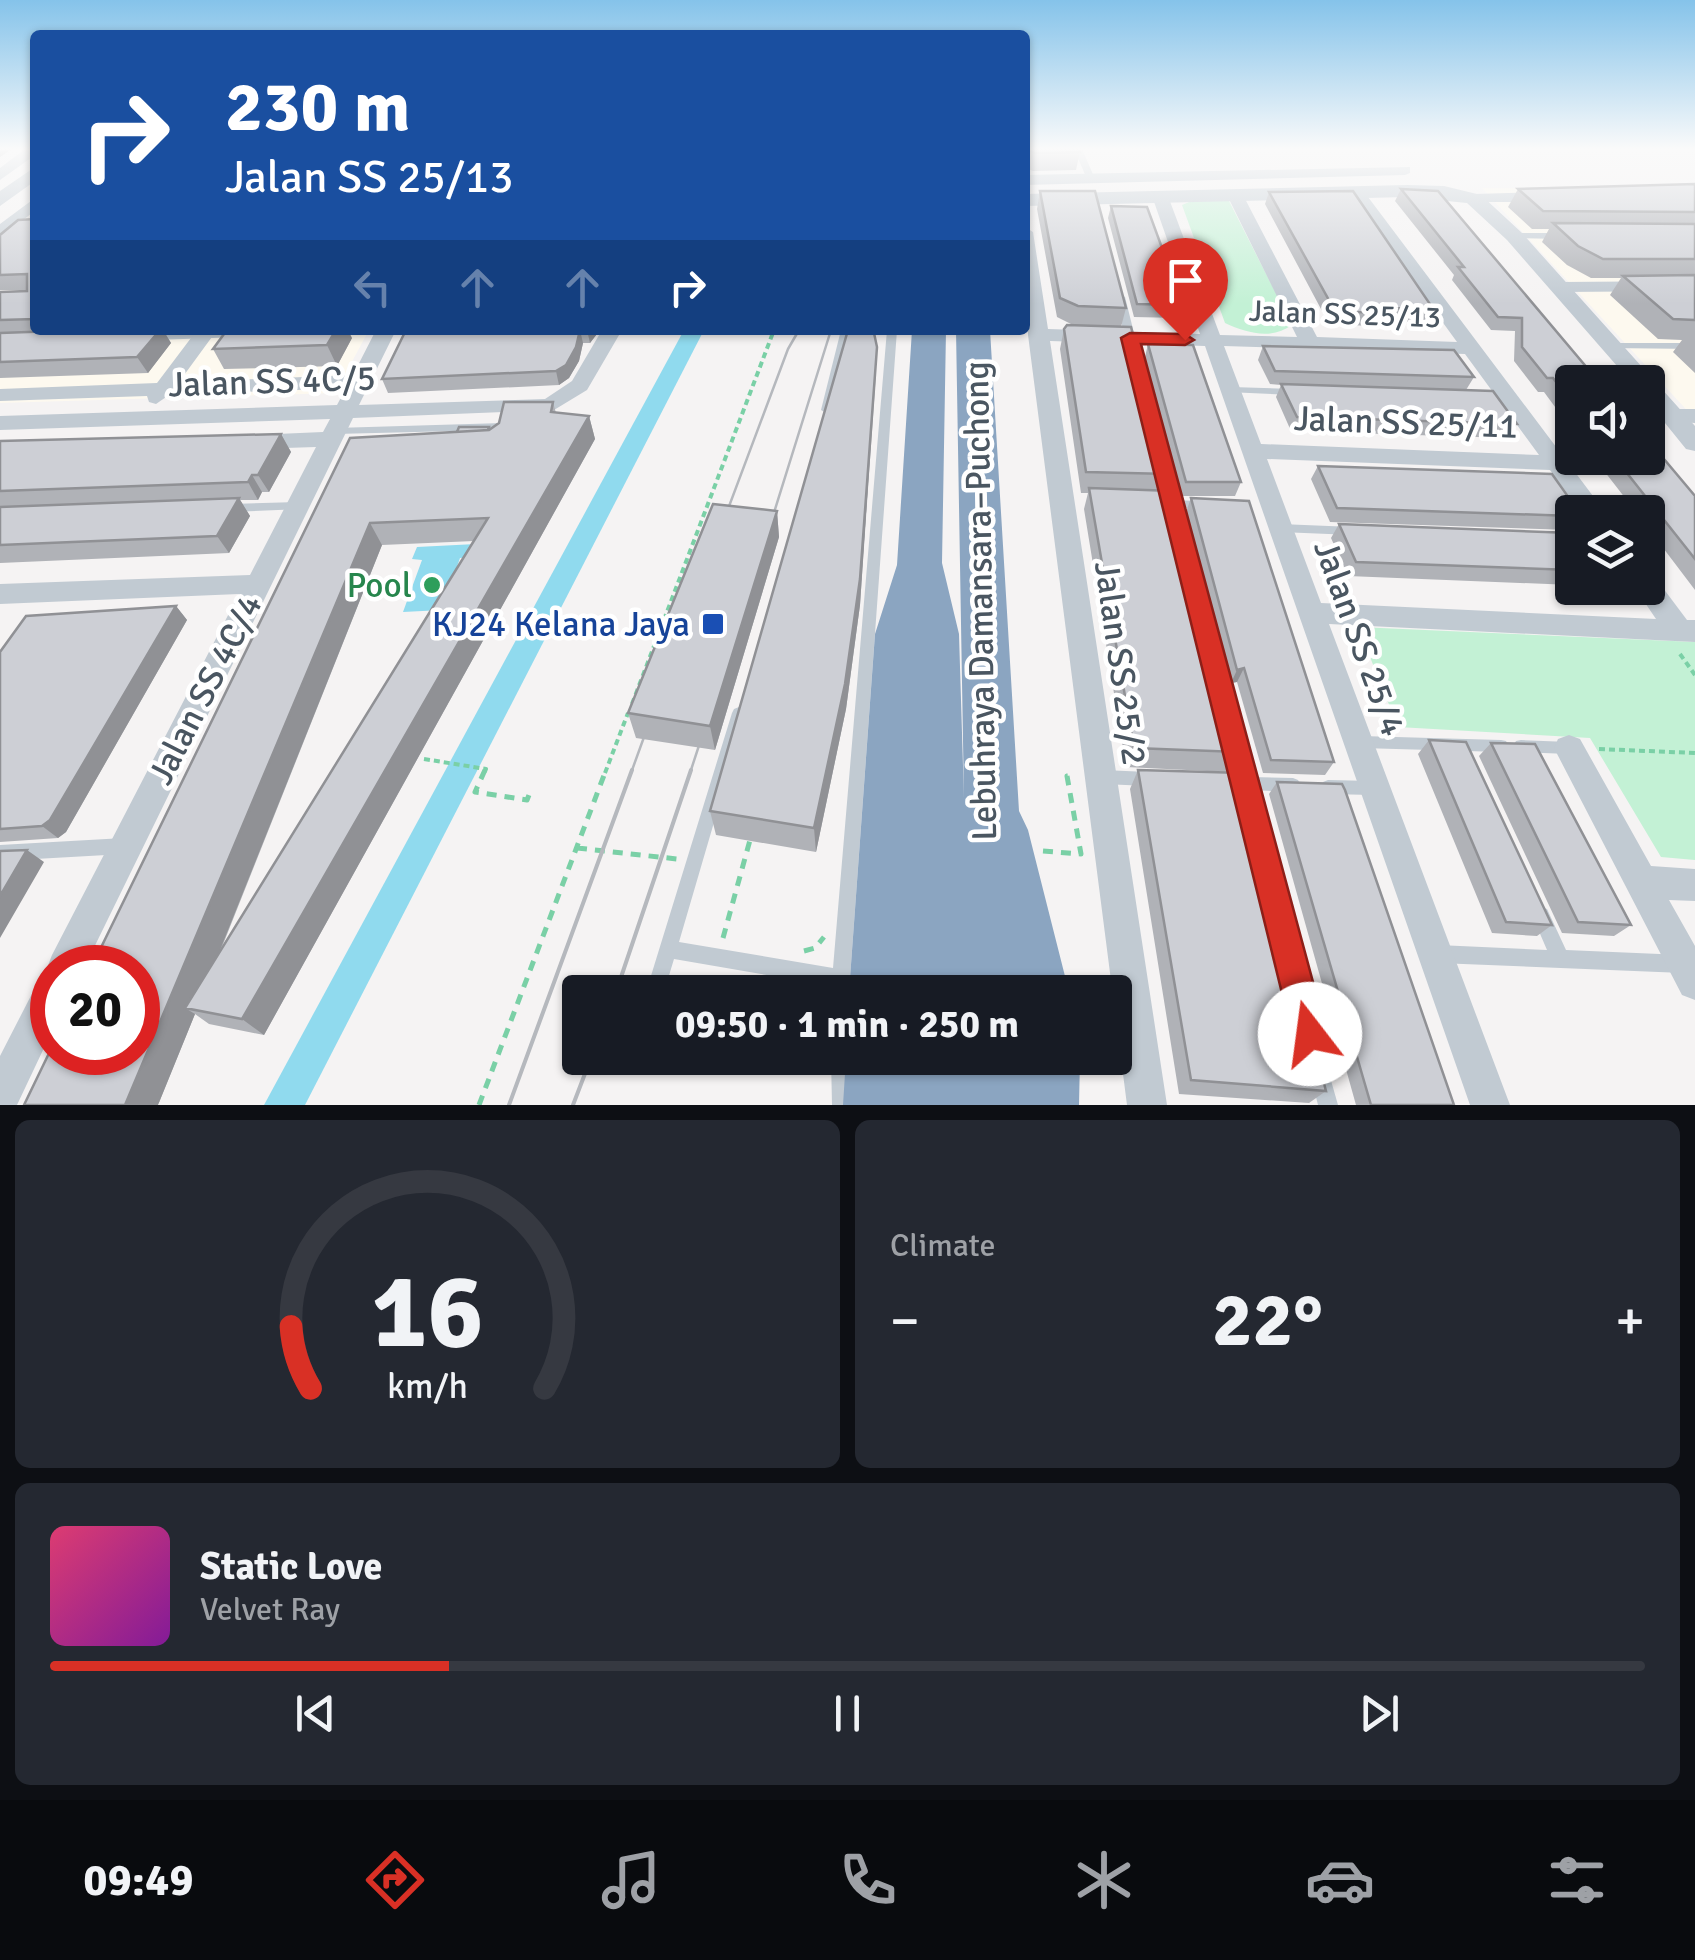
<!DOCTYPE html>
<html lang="en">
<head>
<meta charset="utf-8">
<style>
  body { margin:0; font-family:Signika,sans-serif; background:#242831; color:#f1f3f6; height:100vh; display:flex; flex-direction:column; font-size:38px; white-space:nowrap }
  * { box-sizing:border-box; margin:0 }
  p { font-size:32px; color:#9ea1a6 }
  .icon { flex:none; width:55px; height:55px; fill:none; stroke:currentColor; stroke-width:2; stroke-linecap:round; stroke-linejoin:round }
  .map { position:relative; height:1105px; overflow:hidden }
  .panel { display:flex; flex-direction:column; gap:15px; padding:15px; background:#0d0f14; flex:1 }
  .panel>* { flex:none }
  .guide { position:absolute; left:30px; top:30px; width:1000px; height:305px; border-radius:10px; box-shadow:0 2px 8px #0004; background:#1a4fa0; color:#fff; overflow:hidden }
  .controls { position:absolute; left:1555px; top:365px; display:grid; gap:20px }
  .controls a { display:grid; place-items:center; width:110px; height:110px; border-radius:10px; background:#171b24; box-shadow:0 2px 8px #0004; font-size:50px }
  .speed { position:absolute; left:30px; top:945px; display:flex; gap:20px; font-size:50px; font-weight:700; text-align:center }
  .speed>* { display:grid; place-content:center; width:130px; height:130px; border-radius:50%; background:#171b24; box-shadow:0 2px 8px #0004; line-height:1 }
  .speed .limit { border:15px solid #d22; background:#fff; color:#111 }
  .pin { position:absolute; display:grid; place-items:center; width:85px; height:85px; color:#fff; margin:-102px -42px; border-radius:50% 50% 50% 0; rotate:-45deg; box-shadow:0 0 10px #0007 }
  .pin .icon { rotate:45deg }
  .me { position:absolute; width:110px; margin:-55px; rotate:345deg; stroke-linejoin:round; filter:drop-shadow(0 0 8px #0008) }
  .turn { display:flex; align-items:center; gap:35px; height:210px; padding:0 30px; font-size:45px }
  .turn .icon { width:130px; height:130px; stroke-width:2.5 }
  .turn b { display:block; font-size:70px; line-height:85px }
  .lanes { display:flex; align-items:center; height:95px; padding:0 30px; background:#0003; justify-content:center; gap:50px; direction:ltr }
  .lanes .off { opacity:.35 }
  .big { font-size:75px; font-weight:700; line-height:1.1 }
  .panel .card { flex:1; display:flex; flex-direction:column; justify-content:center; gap:15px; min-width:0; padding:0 35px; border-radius:15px; background:#242831 }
  .panel .dial { align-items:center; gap:0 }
  .dial svg { height:260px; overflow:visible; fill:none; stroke:#363941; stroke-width:7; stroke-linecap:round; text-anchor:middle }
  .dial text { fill:#f1f3f6; stroke:none }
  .song { display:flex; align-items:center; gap:30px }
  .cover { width:120px; height:120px; border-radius:15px; background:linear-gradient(135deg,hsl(340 70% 55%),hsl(290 70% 35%)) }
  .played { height:10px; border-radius:5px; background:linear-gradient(90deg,#d93025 25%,#363941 25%) }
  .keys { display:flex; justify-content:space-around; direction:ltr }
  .heat { display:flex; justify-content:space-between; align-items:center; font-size:55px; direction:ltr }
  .panel .tiles { flex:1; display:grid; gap:15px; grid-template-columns:1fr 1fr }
  .card:last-child { grid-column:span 2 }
  .trip { position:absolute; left:562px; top:975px; width:570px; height:100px; border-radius:10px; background:#171b24; box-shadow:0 2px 8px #0004; font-weight:700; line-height:100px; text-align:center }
  .dock { display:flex; height:160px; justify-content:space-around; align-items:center; background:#090b0e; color:#9ea1a6 }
  .dock .icon { width:70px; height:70px }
  .dock .current { color:#d93025 }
  .dock b { font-size:45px; color:#f1f3f6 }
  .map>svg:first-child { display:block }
  .commercial { fill:#fdf9ef }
  .green { fill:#c3f1d5 }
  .water { fill:#90daee }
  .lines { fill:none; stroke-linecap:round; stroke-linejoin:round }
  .canal { fill:#90daee; fill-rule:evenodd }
  .path-far1 { stroke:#7ad0a6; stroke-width:4; stroke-dasharray:6 4; stroke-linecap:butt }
  .path { stroke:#7ad0a6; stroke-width:5; stroke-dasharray:10 8; stroke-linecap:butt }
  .service { fill:#c1cad2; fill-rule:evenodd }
  .minor { fill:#c1cad2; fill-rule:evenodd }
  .tertiary { fill:#c1cad2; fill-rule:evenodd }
  .motorway { fill:#8ba5c1; fill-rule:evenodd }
  .tram-far1 { stroke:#b5b8bd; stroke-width:2.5 }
  .tram { stroke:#b5b8bd; stroke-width:4 }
  .wall { fill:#b0b2b7; fill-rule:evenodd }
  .shaded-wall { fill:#909195 }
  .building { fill:#cdcfd5; stroke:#909195; stroke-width:2.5 }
  .route { fill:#d93025; stroke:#8d1f18; stroke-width:2.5 }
  .leisure-dot { fill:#2e9e5b; stroke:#fff; stroke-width:4 }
  .transit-dot { fill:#1a4fb4; stroke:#fff; stroke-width:4 }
  .labels { text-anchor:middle; stroke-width:9; stroke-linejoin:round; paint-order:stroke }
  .far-street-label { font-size:30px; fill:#4a5661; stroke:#fff }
  .street-label { font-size:35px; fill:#4a5661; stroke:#fff }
  .leisure-label { font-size:35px; fill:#27864d; stroke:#fff; text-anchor:end }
  .transit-label { font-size:35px; fill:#164399; stroke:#fff; text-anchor:end }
</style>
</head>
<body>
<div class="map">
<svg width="1695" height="1105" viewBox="0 0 1695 1105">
  <rect width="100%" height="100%" fill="#f5f3f3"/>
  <path class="commercial" d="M1482,188h213v231z
    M171,330h198l-34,63 -335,10v-67z"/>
  <path class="green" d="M1194,200l35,1 63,124c-21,15 -45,8 -67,-2l-43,-118z
    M1358,627l337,15v218l-34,-3 -71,-119 -192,-11z"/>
  <path class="water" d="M476,544l-4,13 -12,1 -18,52 -39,2 19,-52 -10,-1 5,-12z"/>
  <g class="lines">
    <path class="canal" d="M684,330h20l-399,775h-41z"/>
    <path class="path-far1" d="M1680,654l15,21
      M632,704l142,-374
      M1599,749l96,4
      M424,759l62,10 -2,4
      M605,773l23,-60"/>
    <path class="path" d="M485,770l-10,22 52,8 4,-10
      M577,848l100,11
      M1043,851l38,3 -14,-78h4
      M723,938l27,-98
      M804,951l11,-3 9,-11
      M479,1105l127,-335"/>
    <path class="service" d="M1074,149h8l13,30 -1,2 -7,-2z
      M1514,233h48l4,3 -4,3 -51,-1v-4z
      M1120,294l5,3 11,44 -2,2 -3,1 -5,-3 -11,-44z
      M331,330h60l-5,3 -52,2 -3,-1z
      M841,330h10l-20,80 -5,3 -5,-3z
      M887,330h10l-48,662h-18v-6l-157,-27 -10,33h-18l86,-279 2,-4 5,-2 5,2 2,4 -67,229 154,26z
      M239,332l3,1v4l-88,3 -5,-3 5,-3z
      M1612,343h83v6l-86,-1v-4z
      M1231,387l62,2 5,3 -5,3 -66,-3 -1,-2z
      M503,423l5,3 -3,9 -4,1 -5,-3 1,-3 -162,4 -5,-3 5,-3z
      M1161,500l45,1 6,4 -6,4 -49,-2 -2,-3 2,-3z
      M298,502l4,1 2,3 -2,3 -72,3 -6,-4 6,-4z
      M1280,524l73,3 6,4 -6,4 -73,-3 -6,-4z
      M1233,732l5,1 2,5 11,39 42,1 5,2 3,5 -3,5 -5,2 -41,-2 -6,4 -13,-6 -3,-5 6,-6 -10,-39 2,-5z
      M1361,736l140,4 5,1 3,5 -3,5 -5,1 -140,-4 -5,-1 -2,-5 2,-5z
      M1521,740l48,2 5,1 3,5 -3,5 -5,1 -48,-2 -5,-1 -3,-5 3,-5z
      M1103,770l45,2 5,2 3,5 -3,5 -5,2 -45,-2 -5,-2 -3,-5 3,-5z
      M1328,780l45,1 5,2 3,5 -3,5 -5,2 -45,-1 -5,-2 -3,-5 3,-5z
      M124,838l6,3 2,5 -2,5 -6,3 -124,7v-16z
      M1541,907l6,2 19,41 117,5 6,3 3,6 -3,6 -6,3 -245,-10 -6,-3 -3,-6 3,-6 6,-3 109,5 -15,-35 3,-6z
      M831,1058h19l2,47h-20z
      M1321,1067l7,3 10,35h-20l-7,-28 3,-7z"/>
    <path class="minor" d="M25,149h10v6l-35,25v-12z
      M1410,167v6l-5,2 -380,10v-10z
      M1356,187l6,2 243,323h-24l-31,-42 -283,-11 54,144 335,16 -21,-31h13v-11l9,3 30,40h8v22l-366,-18 181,481h-40l-265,-759 -155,-5 117,764h-40l-99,-770 -3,-108 8,5 15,97 152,5 -48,-138 8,-5 8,5 52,139 77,2 -70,-142 8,-5 8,5 74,142 140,5 -109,-150zM1224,346l241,8 74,101 -278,-11z
      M1474,194l75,-2 8,5 -8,5h-81l-2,-3z
      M35,198v13l-35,26v-13z
      M1695,281v10l-135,1 -9,-5 9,-5z
      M197,330h20l-38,52 174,-7 23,-45h20l-37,75 186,-6 27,-18 30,-51h20l-35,60 -33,20 -201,8 -269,550h-32v63l-35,74h-17v-49l39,-76 11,-4 -3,-8 5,-13 187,-361 -239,10v-20l250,-9 66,-128 -65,2 -11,-7 11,-7 72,-3 7,-13 -330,11v-14l337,-11 9,-17 -177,7 -13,9 -7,-2 -2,-6 -147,5v-12l157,-6z
      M1673,409h22v14l-30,-2 -3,-5 3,-5z
      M1569,735l11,4 71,127 44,3v32l-26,-1 26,46v54l-13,-5 -128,-247 4,-9z"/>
    <path class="tertiary" d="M35,167v14l-35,25v-15z
      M1407,185l37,1 37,9 40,37 174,194v25l-9,-2 -38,-47v-20h-17l-124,-142 -40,-37 -60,-6 -382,9v-12z"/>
    <path class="motorway" d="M912,330h34l-4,233 17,71 5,165 -8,-469h34l29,481 9,19 41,162h-220l26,-358 22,-69z
      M846,1058h234l-1,47h-236z"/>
    <path class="tram-far1" d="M719,533l69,-184 11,-19
      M767,535l64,-205
      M631,773l21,-58
      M690,773l17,-52"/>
    <path class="tram" d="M616,992l75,-222
      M509,1105l123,-335
      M573,1105l18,-47"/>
  </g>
  <path class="wall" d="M1025,149h54l1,3 -4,18 -43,1 -8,-3z
    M1695,184v189l-22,-21 9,-12 -24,-1 -48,-44 11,-17h-30l-24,-13 -25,-23 7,-13h-17l-24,-22 10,-18z
    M1401,189l37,2 134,191v48l-28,-38h-6l-24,-31 1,-30 -24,-1 -39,-50 2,-5 -59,-74z
    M1040,191l86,117 -5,19 48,147 -5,17 74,261 -11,20 -101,-5 -42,-258 4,-16h-7l-21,-144 4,-20 9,-4 -16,-8 -20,-108z
    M1269,192l165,118 -6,13 -54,-2 -3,5 -42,-2 -64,-120z
    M1111,206l72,99 -4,13 -45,-1 -26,-99z
    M35,219v111h137h-9l8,13 -23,30 -148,5v-86l27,-1v-1h-27v-55z
    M406,330h194l-10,13h-7l-4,18 -10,17 -10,7 -171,8 -6,-14z
    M352,338l-15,28 -113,3 -11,-20z
    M1148,344l93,138 -6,14h-54l-36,-139z
    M1263,346l211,31 -8,13 51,34 -9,14 -217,-7 -15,-34 5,-12 -11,-1 -12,-24z
    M876,373l-16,232 -14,104 -30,143 -100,-17 -6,-24z
    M553,402l3,11 33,3 6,23 -331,596 -55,-11 -14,-10 -37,91 192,-667 107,-6 32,-5 1,3zM474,541l-254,411 162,-407z
    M281,434l10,18 -22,40h-7l-4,8h-18l10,16 -21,37 -229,10v-122z
    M1594,458h54l47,38v94l-47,-62v-16h-12z
    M1318,466l254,46v16l-1,2 -241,-8 -19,-43z
    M1191,498l143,264 -9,13 -62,-2 -26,-91 -6,1 -45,-171z
    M777,511l2,26 -64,213 -79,-12 -8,-25z
    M1339,524l233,9v52l-224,-9 -17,-38z
    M176,606l11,14 -121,212 -8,6 -58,4v-190z
    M1429,740l123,185 -15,11 -45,-3 -74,-179z
    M1491,743l140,182 -17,11 -52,-3 -83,-177z
    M1138,770l188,321 -17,12 -130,-9 -49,-305z
    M1277,782l177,323h-98l-87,-311z"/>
  <path class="shaded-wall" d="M0,149h12l-12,8z
    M160,330h3l8,13 -23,30 -11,-16z
    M336,330h12l4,8 -15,28 -10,-21z
    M580,330l3,13 -4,18 -10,17 -10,7 -3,-14z
    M587,330h13l-10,13z
    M877,347l-17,258 -14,104 -30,143 -2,-24z
    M589,416l6,23 -331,596 -22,-16z
    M281,434l10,18 -22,40 -11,-17z
    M252,475l10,17 -4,8 -10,-18z
    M239,498l11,18 -21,37 -12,-17z
    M777,511l2,26 -64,213 -5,-24z
    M370,523l12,22 -186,465 -11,-2 10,6 -37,91h-33z
    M176,606l11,14 -121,212 -8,6 -16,-12z
    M1244,668l-7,14 -6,1 6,-13z
    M27,850l17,12 -44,76v-42z"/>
  <path class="building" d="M1027,149h52l1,3 -45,1z
    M1695,184v28l-152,-1 -25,-22z
    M1401,189l37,2 161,191h-27v21l-19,-25h-6l-25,-31v-29l-24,-1 -40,-50h6z
    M1040,191h55l31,117 -48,-2 -18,-8z
    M1353,191l81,119 -59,-3 3,6 -43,-2 -66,-119z
    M1111,206l36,1 36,98 -46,-1z
    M35,219v100l-35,1v-28l27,-1v-17l-27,1v-40l18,-15z
    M1553,223l142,1v35h-92l-25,-13z
    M1695,275v45l-22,-1 -50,-43z
    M1067,325l64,2 38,147 -83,-2 -22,-143z
    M85,330h75l-23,27 -137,5v-29z
    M227,330h109l-9,15 -114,4z
    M406,330h174l-4,17 -10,18 -10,6 -174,8z
    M848,330h22l4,3 3,14 -17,232 -15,105 -31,144 -104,-17z
    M1148,344l45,1 48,137h-55z
    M1263,346l191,4 20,27 -199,-6z
    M1281,384l212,7 24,33 -220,-7z
    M504,402h49l-2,10 38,4 -347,603 -57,-11 303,-490 -118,5 -245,582h-101l28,-58v5h86v-84h-47l259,-530 139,-8 10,-7z
    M459,427h30l-1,3 -31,2z
    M281,434l-23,41h-6l-4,7 -248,9v-50z
    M1648,440l47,56v63l-80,-101h33z
    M1318,466l234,8 27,38h-7v4l-235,-8z
    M1089,488l84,3 65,261 -104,-4z
    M239,498l-22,38 -217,9v-38z
    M1191,498l58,3 85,261 -63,-2 -27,-92 -7,2z
    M713,504l64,7 -67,215 -82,-13z
    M1339,524l233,9v37l-216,-8z
    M176,606l-126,214 -8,6 -42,3v-177l26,-36z
    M1429,740l37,2 86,183 -46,-3z
    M1491,743l44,1 96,181 -53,-3z
    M1138,770l105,3 83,318 -135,-11z
    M1277,782l65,2 3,6 109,315h-83z
    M27,850l-27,46v-45z"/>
  <linearGradient id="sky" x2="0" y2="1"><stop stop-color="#85c3ea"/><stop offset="0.49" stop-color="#fafafa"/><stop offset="1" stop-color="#fafafa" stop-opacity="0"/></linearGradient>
  <rect width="1695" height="304" fill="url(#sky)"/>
  <path class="route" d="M1130,333l55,1 9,6 -9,5 -44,-1 186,690 -5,12 -12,5 -13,-5 -5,-12 -171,-696z"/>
  <circle class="leisure-dot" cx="432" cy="585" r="10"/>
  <rect class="transit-dot" x="701" y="612" width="24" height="24" rx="5"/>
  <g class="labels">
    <g class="far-street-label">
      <text transform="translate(1345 314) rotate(2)" y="10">Jalan SS 25/13</text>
    </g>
    <g class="street-label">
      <text transform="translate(272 381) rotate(-2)" y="12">Jalan SS 4C/5</text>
      <text transform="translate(1406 422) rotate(2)" y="12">Jalan SS 25/11</text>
      <text transform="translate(980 601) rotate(-91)" y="12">Lebuhraya Damansara–Puchong</text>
      <text transform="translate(1360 638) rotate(70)" y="12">Jalan SS 25/4</text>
      <text transform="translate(1121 663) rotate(82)" y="12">Jalan SS 25/2</text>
      <text transform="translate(205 689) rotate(-63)" y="12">Jalan SS 4C/4</text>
    </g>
    <g class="leisure-label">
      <text x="412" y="597">Pool</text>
    </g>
    <g class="transit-label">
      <text x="690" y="636">KJ24 Kelana Jaya</text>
    </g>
  </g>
</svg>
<div class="controls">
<a><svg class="icon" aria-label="sound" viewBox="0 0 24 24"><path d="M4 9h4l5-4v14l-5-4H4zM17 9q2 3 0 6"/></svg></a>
<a><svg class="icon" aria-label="layers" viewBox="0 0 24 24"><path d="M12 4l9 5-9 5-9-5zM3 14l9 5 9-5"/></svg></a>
</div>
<div class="speed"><div class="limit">20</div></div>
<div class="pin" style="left:1185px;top:340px;background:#d93025"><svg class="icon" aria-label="arrive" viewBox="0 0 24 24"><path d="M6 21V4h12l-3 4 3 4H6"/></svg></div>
<svg class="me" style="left:1310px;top:1034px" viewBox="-20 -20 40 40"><circle r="19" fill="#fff"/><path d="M0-13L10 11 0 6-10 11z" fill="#d93025"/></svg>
<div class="trip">09:50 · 1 min · 250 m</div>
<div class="guide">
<div class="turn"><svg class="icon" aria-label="right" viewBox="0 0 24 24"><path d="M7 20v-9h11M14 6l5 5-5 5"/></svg><div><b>230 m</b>Jalan SS 25/13</div></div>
<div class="lanes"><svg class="icon off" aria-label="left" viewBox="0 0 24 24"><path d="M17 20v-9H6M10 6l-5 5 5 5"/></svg><svg class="icon off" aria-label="ahead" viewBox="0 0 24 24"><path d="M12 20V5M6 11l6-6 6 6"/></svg><svg class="icon off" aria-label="ahead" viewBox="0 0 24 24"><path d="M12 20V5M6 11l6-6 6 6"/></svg><svg class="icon" aria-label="right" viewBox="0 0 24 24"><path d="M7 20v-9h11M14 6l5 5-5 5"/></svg></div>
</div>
</div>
<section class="panel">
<div class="tiles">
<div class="card dial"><svg viewBox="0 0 100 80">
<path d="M14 69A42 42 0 1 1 86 69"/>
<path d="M14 69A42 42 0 0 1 8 50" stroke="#d93025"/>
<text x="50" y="56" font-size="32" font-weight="700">16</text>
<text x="50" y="72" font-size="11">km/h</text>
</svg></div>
<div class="card"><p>Climate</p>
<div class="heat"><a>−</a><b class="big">22°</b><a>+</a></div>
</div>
<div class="card">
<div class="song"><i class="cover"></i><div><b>Static Love</b><p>Velvet Ray</p></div></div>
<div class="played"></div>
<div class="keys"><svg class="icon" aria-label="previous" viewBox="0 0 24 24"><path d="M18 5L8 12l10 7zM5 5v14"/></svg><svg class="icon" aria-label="pause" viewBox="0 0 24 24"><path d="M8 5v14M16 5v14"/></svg><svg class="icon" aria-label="next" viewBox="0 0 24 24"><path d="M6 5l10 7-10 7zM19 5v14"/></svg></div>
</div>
</div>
</section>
<nav class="dock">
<b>09:49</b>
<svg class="icon current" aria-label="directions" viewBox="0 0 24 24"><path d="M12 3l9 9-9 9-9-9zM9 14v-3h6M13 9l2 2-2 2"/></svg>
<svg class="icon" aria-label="music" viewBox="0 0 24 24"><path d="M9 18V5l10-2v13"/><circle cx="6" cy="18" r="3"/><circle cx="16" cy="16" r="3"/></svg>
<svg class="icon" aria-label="phone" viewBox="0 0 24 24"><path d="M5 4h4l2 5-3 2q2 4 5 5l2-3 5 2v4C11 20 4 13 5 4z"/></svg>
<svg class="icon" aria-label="climate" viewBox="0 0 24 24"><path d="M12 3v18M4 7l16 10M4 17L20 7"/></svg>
<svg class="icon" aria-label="car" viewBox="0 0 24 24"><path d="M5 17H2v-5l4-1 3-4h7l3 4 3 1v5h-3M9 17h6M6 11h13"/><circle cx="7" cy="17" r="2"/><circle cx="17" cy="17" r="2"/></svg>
<svg class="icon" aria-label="filters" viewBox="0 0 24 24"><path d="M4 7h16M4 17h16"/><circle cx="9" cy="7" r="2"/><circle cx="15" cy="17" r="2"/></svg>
</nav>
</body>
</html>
